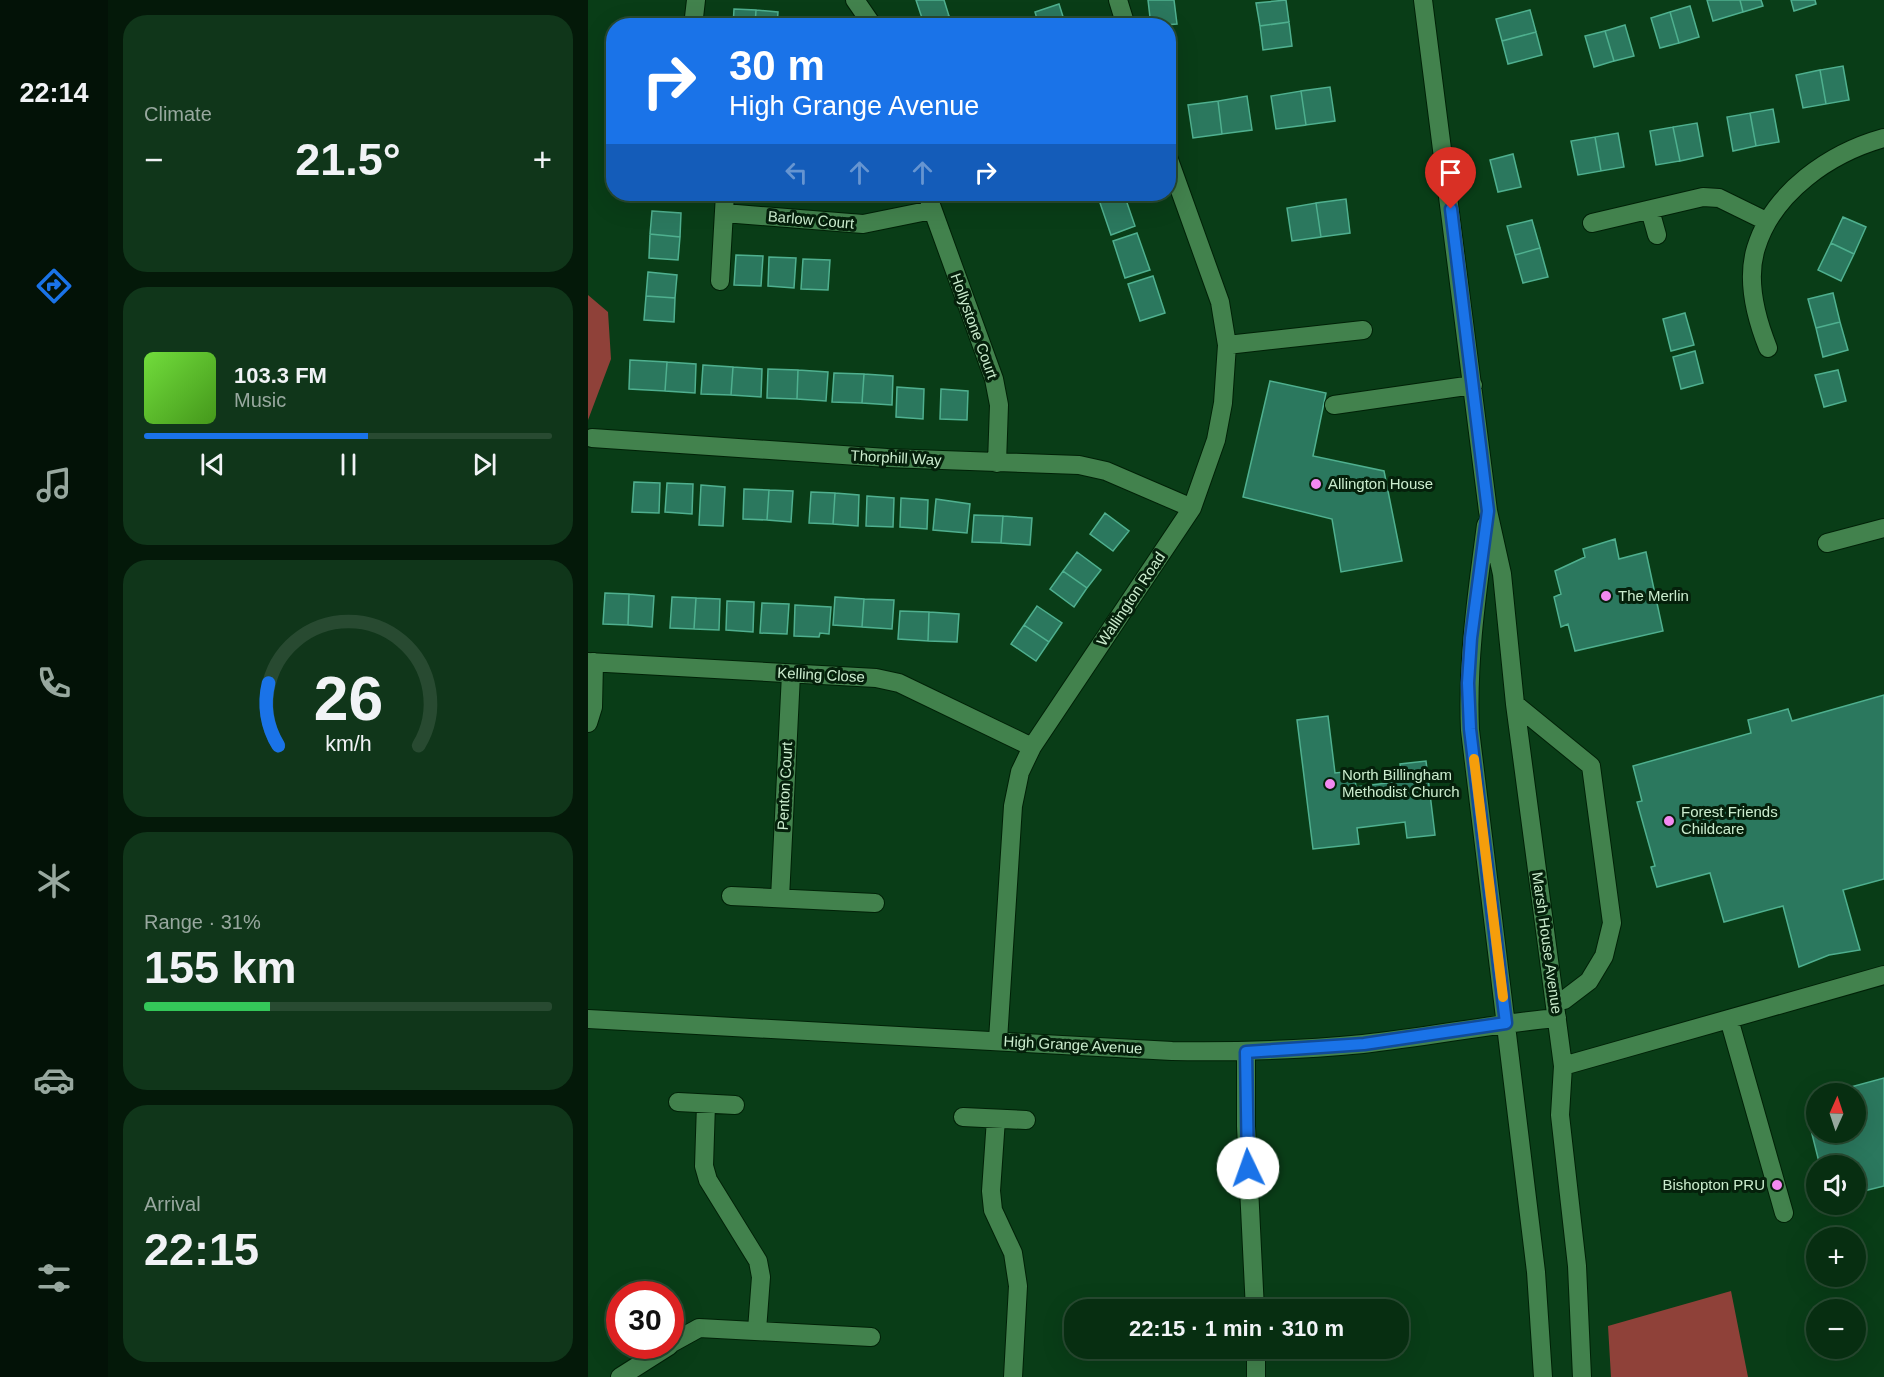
<!DOCTYPE html>
<html lang="en">
<head>
<meta charset="utf-8">
<style>
  body { margin:0; font-family:Helvetica,sans-serif; background:#10361a; color:#f1f3f6; height:100vh; display:flex; flex-direction:column; font-size:22px; white-space:nowrap }
  * { box-sizing:border-box; margin:0 }
  p { font-size:20px; color:#98a89f }
  .icon { flex:none; width:33px; height:33px; fill:none; stroke:currentColor; stroke-width:2; stroke-linecap:round; stroke-linejoin:round }
  .map { position:relative; flex:1; overflow:hidden }
  .details { display:flex; flex-direction:column; gap:15px; padding:15px; background:#041909; width:480px }
  .details>* { flex:none }
  .guide { position:absolute; left:18px; top:18px; width:570px; height:183px; border-radius:24px; box-shadow:0 6px 24px #0002,0 0 0 2px #284a31; background:#1a73e8; color:#fff; overflow:hidden }
  .needle { width:39px; rotate:3deg }
  .buttons { position:absolute; left:1218px; top:1083px; display:grid; gap:12px }
  .buttons a { display:grid; place-items:center; width:60px; height:60px; border-radius:50%; background:#072e11; box-shadow:0 6px 24px #0002,0 0 0 2px #284a31; font-size:30px }
  .speed { position:absolute; left:18px; top:1281px; display:flex; gap:12px; font-size:30px; font-weight:700; text-align:center }
  .speed>* { display:grid; place-content:center; width:78px; height:78px; border-radius:50%; background:#072e11; box-shadow:0 6px 24px #0002,0 0 0 2px #284a31; line-height:1 }
  .speed .limit { border:9px solid #d22; background:#fff; color:#111 }
  .pin { position:absolute; display:grid; place-items:center; width:51px; height:51px; color:#fff; margin:-62px -26px; border-radius:50% 50% 50% 0; rotate:-45deg; box-shadow:0 0 6px #0007 }
  .pin .icon { rotate:45deg }
  .me { position:absolute; width:66px; margin:-33px; rotate:357deg; stroke-linejoin:round; filter:drop-shadow(0 0 4px #0008) }
  .turn { display:flex; align-items:center; gap:21px; height:126px; padding:0 24px; font-size:27px }
  .turn .icon { width:78px; height:78px; stroke-width:2.5 }
  .turn b { display:block; font-size:42px; line-height:51px }
  .lanes { display:flex; align-items:center; height:57px; padding:0 24px; background:#0003; justify-content:center; gap:30px; direction:ltr }
  .lanes .off { opacity:.35 }
  .big { font-size:45px; font-weight:700; line-height:1.1 }
  .details .card { flex:1; display:flex; flex-direction:column; justify-content:center; gap:9px; min-width:0; padding:0 21px; border-radius:24px; background:#10361a }
  .details .dial { align-items:center; gap:0 }
  .dial svg { height:156px; overflow:visible; fill:none; stroke:#284a31; stroke-width:7; stroke-linecap:round; text-anchor:middle }
  .dial text { fill:#f1f3f6; stroke:none }
  .song { display:flex; align-items:center; gap:18px }
  .cover { width:72px; height:72px; border-radius:9px; background:linear-gradient(135deg,hsl(100 70% 55%),hsl(100 70% 35%)) }
  .played { height:6px; border-radius:3px; background:linear-gradient(90deg,#1a73e8 55%,#284a31 55%) }
  .keys { display:flex; justify-content:space-around; direction:ltr }
  .heat { display:flex; justify-content:space-between; align-items:center; font-size:33px; direction:ltr }
  .charge { height:9px; border-radius:4px; background:linear-gradient(90deg,#34c759 31%,#284a31 0) }
  .trip { position:absolute; left:476px; top:1299px; width:345px; height:60px; border-radius:24px; background:#072e11; box-shadow:0 6px 24px #0002,0 0 0 2px #284a31; font-weight:700; line-height:60px; text-align:center }
  main { display:flex; flex:1; min-height:0 }
  .menu { display:flex; flex-direction:column; width:108px; justify-content:space-around; align-items:center; background:#031207; color:#98a89f }
  .menu .icon { width:42px; height:42px }
  .menu .on { color:#1a73e8 }
  .menu b { font-size:27px; color:#f1f3f6 }
  .map>svg:first-child { display:block }
  .green { fill:#8f4139 }
  .building { fill:#2b785e; stroke:#4fb08f; stroke-width:1.5 }
  .lines { fill:none; stroke-linecap:round; stroke-linejoin:round }
  .minor-casing { stroke:#002107; stroke-width:20 }
  .minor { stroke:#42824d; stroke-width:18 }
  .route-casing { stroke:#114b97; stroke-width:15 }
  .route { stroke:#1a73e8; stroke-width:10 }
  .slow { stroke:#f59e0b; stroke-width:10 }
  .poi-dot { fill:#f389f1; stroke:#05200b; stroke-width:2 }
  .labels { text-anchor:middle; stroke-width:6; stroke-linejoin:round; paint-order:stroke }
  .street-label { font-size:15px; fill:#cbecce; stroke:#05200b }
  .poi-label { font-size:15px; fill:#cbecce; stroke:#05200b; text-anchor:start }
</style>
</head>
<body>
<main>
<nav class="menu">
<b>22:14</b>
<svg class="icon on" aria-label="directions" viewBox="0 0 24 24"><path d="M12 3l9 9-9 9-9-9zM9 14v-3h6M13 9l2 2-2 2"/></svg>
<svg class="icon" aria-label="music" viewBox="0 0 24 24"><path d="M9 18V5l10-2v13"/><circle cx="6" cy="18" r="3"/><circle cx="16" cy="16" r="3"/></svg>
<svg class="icon" aria-label="phone" viewBox="0 0 24 24"><path d="M5 4h4l2 5-3 2q2 4 5 5l2-3 5 2v4C11 20 4 13 5 4z"/></svg>
<svg class="icon" aria-label="climate" viewBox="0 0 24 24"><path d="M12 3v18M4 7l16 10M4 17L20 7"/></svg>
<svg class="icon" aria-label="car" viewBox="0 0 24 24"><path d="M5 17H2v-5l4-1 3-4h7l3 4 3 1v5h-3M9 17h6M6 11h13"/><circle cx="7" cy="17" r="2"/><circle cx="17" cy="17" r="2"/></svg>
<svg class="icon" aria-label="filters" viewBox="0 0 24 24"><path d="M4 7h16M4 17h16"/><circle cx="9" cy="7" r="2"/><circle cx="15" cy="17" r="2"/></svg>
</nav>
<section class="details">
<div class="card"><p>Climate</p>
<div class="heat"><a>−</a><b class="big">21.5°</b><a>+</a></div>
</div>
<div class="card">
<div class="song"><i class="cover"></i><div><b>103.3 FM</b><p>Music</p></div></div>
<div class="played"></div>
<div class="keys"><svg class="icon" aria-label="previous" viewBox="0 0 24 24"><path d="M18 5L8 12l10 7zM5 5v14"/></svg><svg class="icon" aria-label="pause" viewBox="0 0 24 24"><path d="M8 5v14M16 5v14"/></svg><svg class="icon" aria-label="next" viewBox="0 0 24 24"><path d="M6 5l10 7-10 7zM19 5v14"/></svg></div>
</div>
<div class="card dial"><svg viewBox="0 0 100 80">
<path d="M14 69A42 42 0 1 1 86 69"/>
<path d="M14 69A42 42 0 0 1 9 37" stroke="#1a73e8"/>
<text x="50" y="56" font-size="32" font-weight="700">26</text>
<text x="50" y="72" font-size="11">km/h</text>
</svg></div>
<div class="card"><p>Range · 31%</p><b class="big">155 km</b><div class="charge"></div></div>
<div class="card"><p>Arrival</p><b class="big">22:15</b></div>
</section>
<div class="map">
<svg width="1296" height="1377" viewBox="0 0 1296 1377">
  <rect width="100%" height="100%" fill="#093d17"/>
  <path class="green" d="M0,295l20,17 3,47 -23,61z
    M1143,1291l17,86h-137l-3,-51z"/>
  <path class="building" d="M328,0h28l5,16 -25,8z
    M560,0h26l3,24 -26,2z
    M698,0l3,22 -29,4 -4,-23z
    M1119,0h33l3,12 -30,9z
    M1152,0h21l2,6 -20,6z
    M1203,0h24l1,4 -22,7z
    M471,4l7,22h-27l-4,-14z
    M1102,6l9,31 -20,6 -9,-31z
    M146,9l22,1 -1,16h-22z
    M168,10l22,2 -1,14h-22z
    M942,10l6,22 -34,9 -6,-22z
    M1082,12l9,31 -19,5 -9,-30z
    M361,16l3,10h-28v-2z
    M701,22l3,24 -29,4 -3,-24z
    M1037,25l9,31 -20,5 -9,-30z
    M1017,31l9,30 -20,6 -9,-31z
    M948,32l6,23 -34,9 -6,-23z
    M1255,66l6,34 -23,4 -6,-34z
    M1232,70l6,34 -23,4 -7,-33z
    M742,87l5,34 -29,4 -5,-34z
    M713,91l5,34 -30,4 -5,-33z
    M659,96l5,34 -30,4 -4,-33z
    M630,101l4,33 -29,4 -5,-33z
    M1185,109l6,33 -23,4 -6,-33z
    M1162,113l6,33 -23,5 -6,-34z
    M1109,123l6,33 -23,5 -7,-34z
    M1085,127l7,34 -24,4 -6,-34z
    M1030,133l6,34 -23,4 -6,-34z
    M1007,137l6,34 -23,4 -7,-34z
    M925,154l8,33 -23,5 -8,-32z
    M521,194h15l11,32 -24,9 -13,-38z
    M758,199l4,34 -29,4 -5,-34z
    M728,203l5,34 -29,4 -5,-33z
    M64,211l29,2 -1,24 -30,-3z
    M1255,217l23,10 -12,27 -23,-11z
    M944,220l8,28 -25,7 -8,-29z
    M549,233l13,37 -25,8 -12,-37z
    M62,234l30,3 -2,23 -29,-2z
    M1243,243l23,11 -13,27 -23,-11z
    M952,248l8,29 -25,6 -8,-28z
    M148,255l27,1 -2,30 -27,-1z
    M181,257l27,1 -2,30 -26,-2z
    M215,259l27,1 -2,30 -27,-1z
    M60,272l29,3 -2,23 -29,-2z
    M565,276l12,37 -25,8 -12,-37z
    M1245,293l7,29 -24,6 -8,-29z
    M58,296l29,2 -1,24 -30,-2z
    M1097,313l9,32 -23,6 -8,-32z
    M1252,322l8,28 -25,7 -7,-29z
    M1107,351l8,32 -22,6 -8,-32z
    M42,360l37,2 -2,29 -36,-2z
    M79,362l29,2 -1,29 -30,-2z
    M115,365l30,2 -2,28 -30,-1z
    M145,367l29,2 -1,28 -30,-2z
    M180,369l30,1 -1,29 -30,-1z
    M210,370l30,2 -2,29 -29,-2z
    M1250,370l8,31 -22,6 -9,-32z
    M246,373l30,1 -2,29 -30,-1z
    M276,374l29,2 -1,29 -30,-2z
    M682,381l56,12 -13,63 71,15 18,90 -61,11 -9,-53 -89,-22z
    M309,387l27,2 -1,30 -27,-2z
    M353,389l27,2 -1,29 -27,-1z
    M46,482l26,1 -1,30 -27,-1z
    M79,483l26,1 -1,30 -27,-2z
    M113,485l24,2 -2,39 -24,-1z
    M156,489l25,1 -2,30 -24,-1z
    M181,490l24,1 -2,31 -24,-2z
    M223,492l24,1 -2,31 -24,-1z
    M247,493l24,2 -1,31 -25,-2z
    M279,496l27,2 -1,29 -27,-1z
    M313,498l27,2 -1,29 -27,-2z
    M348,499l34,5 -3,29 -34,-3z
    M517,513l24,18 -16,20 -23,-17z
    M386,515l29,1 -2,27 -29,-1z
    M415,516l29,2 -2,27 -29,-2z
    M1027,539l4,20 27,-7 17,79 -88,20 -7,-27 -7,3 -7,-30 7,-3 -6,-23 30,-14 -2,-8z
    M489,552l24,18 -14,18 -24,-17z
    M475,571l24,17 -13,19 -24,-18z
    M17,593l24,1 -1,31 -25,-1z
    M41,594l25,2 -2,31 -24,-2z
    M84,597l24,1 -2,31 -24,-1z
    M247,597l29,2 -2,28 -29,-2z
    M108,598l24,1 -1,31 -25,-1z
    M276,599l30,1 -2,29 -30,-2z
    M139,601l27,1 -1,30 -27,-2z
    M174,603l27,1 -2,30 -27,-1z
    M207,605l36,2 -2,27 -9,-1 -1,4 -25,-1z
    M449,606l25,17 -13,19 -25,-17z
    M312,611l29,1 -1,29 -30,-2z
    M341,612l30,2 -2,28 -29,-1z
    M436,625l25,17 -13,19 -25,-17z
    M1296,695v184l-41,11 17,60 -31,5 -30,12 -16,-61 -59,16 -14,-49 -53,14 -6,-20 4,-1 -18,-64 5,-1 -9,-35 118,-33 -3,-13 40,-11 4,12z
    M740,716l7,57 19,-2 2,16 46,-6 -2,-17 26,-3 9,74 -28,3 -2,-16 -48,6 2,16 -46,5 -16,-129z
    M1296,1078v108l-28,7v-27h-36l-9,-36 45,2v-38h-31z"/>
  <g class="lines">
    <defs>
      <path id="minor" d="M267,0l18,26
        M530,0l8,26
        M835,0l65,511 14,63 13,130 48,362 -3,49 17,151 5,111
        M105,26l3,-26
        M339,194l67,185 5,26 -2,58
        M1062,210l7,25
        M136,213l139,11 69,-14
        M1004,223l111,-26 16,1 47,23
        M132,281l5,-87
        M639,345l136,-15
        M1180,348c-12,-30 -22,-68 -12,-100 17,-56 74,-95 128,-110
        M746,405l139,-20
        M4,438l295,20 192,7 27,6 86,37
        M898,525c-9,68 -19,135 -16,205l66,542 7,105
        M1239,543l57,-15
        M0,662l288,16 23,5 133,64
        M927,704l76,62 21,157 -8,33 -15,25 -25,19 -9,2
        M0,723l5,-16 1,-45
        M143,896l144,7
        M192,898l11,-224
        M0,1019l584,32c64,1 128,-1 191,-7 65,-7 129,-20 194,-26
        M1141,1019l55,194
        M410,1040l15,-234 7,-34 12,-25 160,-239 24,-68 7,-37 4,-58 -7,-43 -52,-145
        M658,1052v74l9,184
        M975,1066l321,-91
        M90,1102l57,3
        M118,1104l-2,62 4,14 50,81 3,16 -4,53
        M375,1117l63,3
        M408,1119l-5,72 2,19 20,43 5,33 -5,91
        M82,1344l29,-16 172,9
        M668,1348v29
        M32,1377l49,-31"/>
    </defs>
    <use href="#minor" class="minor-casing"/>
    <use href="#minor" class="minor"/>
  </g>
  <g class="lines">
    <defs>
      <path id="route" d="M660,1168l-2,-116 118,-8 142,-21 -36,-294 -2,-46 3,-45 17,-127 -37,-302"/>
    </defs>
    <use href="#route" class="route-casing"/>
    <use href="#route" class="route"/>
    <path class="slow" d="M886,759l29,238"/>
  </g>
  <g class="poi-dot">
    <circle cx="728" cy="484" r="6"/>
    <circle cx="1018" cy="596" r="6"/>
    <circle cx="742" cy="784" r="6"/>
    <circle cx="1081" cy="821" r="6"/>
    <circle cx="1189" cy="1185" r="6"/>
  </g>
  <g class="labels">
    <g class="street-label">
      <text transform="translate(223 220) rotate(5)" y="5">Barlow Court</text>
      <text transform="translate(386 326) rotate(70)" y="5">Hollystone Court</text>
      <text transform="translate(308 458) rotate(3)" y="5">Thorphill Way</text>
      <text transform="translate(543 599) rotate(-56)" y="5">Wallington Road</text>
      <text transform="translate(233 675) rotate(3)" y="5">Kelling Close</text>
      <text transform="translate(197 786) rotate(-87)" y="5">Penton Court</text>
      <text transform="translate(959 943) rotate(82)" y="5">Marsh House Avenue</text>
      <text transform="translate(485 1045) rotate(3)" y="5">High Grange Avenue</text>
    </g>
    <g class="poi-label">
      <text x="740" y="489">Allington House</text>
      <text x="1030" y="601">The Merlin</text>
      <text x="754" y="780">North Billingham<tspan x="754" dy="17">Methodist Church</tspan></text>
      <text x="1093" y="817">Forest Friends<tspan x="1093" dy="17">Childcare</tspan></text>
      <text x="1177" y="1190" text-anchor="end">Bishopton PRU</text>
    </g>
  </g>
</svg>
<div class="buttons">
<a><svg class="needle" viewBox="-14 -14 28 28"><path d="M0-13l5 13h-10z" fill="#e53935"/><path d="M0 13l5-13h-10z" fill="#98a89f"/></svg></a>
<a><svg class="icon" aria-label="sound" viewBox="0 0 24 24"><path d="M4 9h4l5-4v14l-5-4H4zM17 9q2 3 0 6"/></svg></a>
<a>+</a>
<a>−</a>
</div>
<div class="speed"><div class="limit">30</div></div>
<div class="pin" style="left:863px;top:209px;background:#d93025"><svg class="icon" aria-label="arrive" viewBox="0 0 24 24"><path d="M6 21V4h12l-3 4 3 4H6"/></svg></div>
<svg class="me" style="left:660px;top:1168px" viewBox="-20 -20 40 40"><circle r="19" fill="#fff"/><path d="M0-13L10 11 0 6-10 11z" fill="#1a73e8"/></svg>
<div class="trip">22:15 · 1 min · 310 m</div>
<div class="guide">
<div class="turn"><svg class="icon" aria-label="right" viewBox="0 0 24 24"><path d="M7 20v-9h11M14 6l5 5-5 5"/></svg><div><b>30 m</b>High Grange Avenue</div></div>
<div class="lanes"><svg class="icon off" aria-label="left" viewBox="0 0 24 24"><path d="M17 20v-9H6M10 6l-5 5 5 5"/></svg><svg class="icon off" aria-label="ahead" viewBox="0 0 24 24"><path d="M12 20V5M6 11l6-6 6 6"/></svg><svg class="icon off" aria-label="ahead" viewBox="0 0 24 24"><path d="M12 20V5M6 11l6-6 6 6"/></svg><svg class="icon" aria-label="right" viewBox="0 0 24 24"><path d="M7 20v-9h11M14 6l5 5-5 5"/></svg></div>
</div>
</div>
</main>
</body>
</html>
